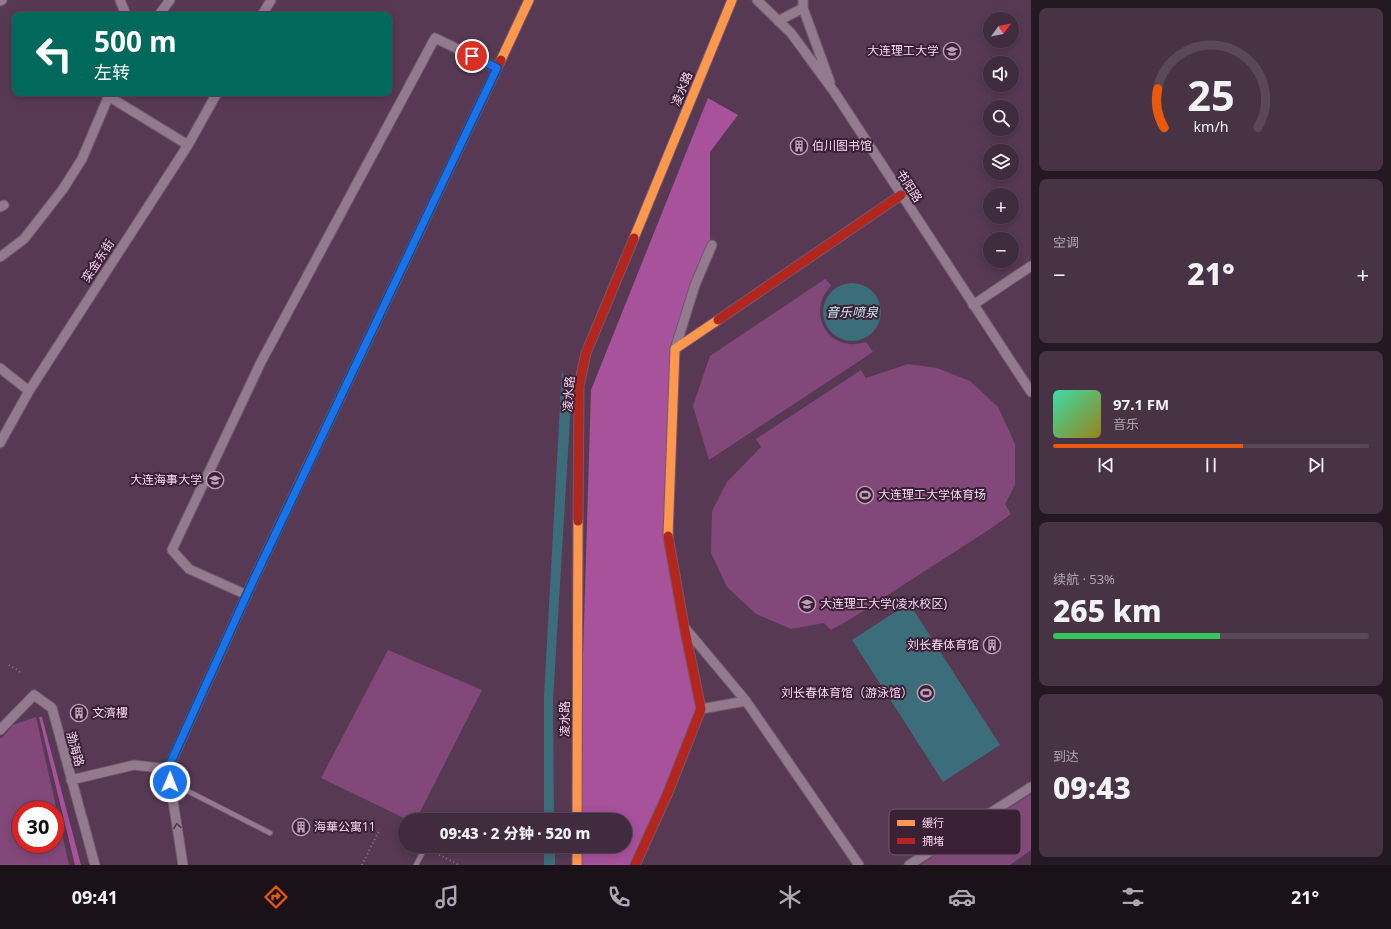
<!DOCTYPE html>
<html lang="zh">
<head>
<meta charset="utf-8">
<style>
  body { margin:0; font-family:"Noto Sans","Noto Sans SC",sans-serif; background:#483345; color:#f1f3f6; height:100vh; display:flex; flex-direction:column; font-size:15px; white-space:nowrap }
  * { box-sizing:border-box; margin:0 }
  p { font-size:13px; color:#aea7b0 }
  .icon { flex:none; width:22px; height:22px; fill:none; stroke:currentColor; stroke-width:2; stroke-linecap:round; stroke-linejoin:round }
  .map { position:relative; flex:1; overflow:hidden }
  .drawer { display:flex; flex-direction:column; gap:8px; padding:8px; background:#241822; width:360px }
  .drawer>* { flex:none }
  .hud { position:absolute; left:12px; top:12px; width:380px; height:84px; border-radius:8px; box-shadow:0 2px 10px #0003,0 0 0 1px #5a4758; background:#00695c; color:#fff; overflow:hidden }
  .needle { width:26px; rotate:57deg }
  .controls { position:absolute; left:983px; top:12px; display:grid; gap:8px }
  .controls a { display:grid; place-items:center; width:36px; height:36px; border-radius:50%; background:#412b3e; box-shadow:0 2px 10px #0003,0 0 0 1px #5a4758; font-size:20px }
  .speed { position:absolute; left:12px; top:801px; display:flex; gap:8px; font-size:20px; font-weight:700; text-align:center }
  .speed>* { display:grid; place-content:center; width:52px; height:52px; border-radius:50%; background:#412b3e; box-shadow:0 2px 10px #0003,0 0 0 1px #5a4758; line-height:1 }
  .speed .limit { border:6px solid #d22; background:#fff; color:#111 }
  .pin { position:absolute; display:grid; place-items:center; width:34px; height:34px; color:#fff; margin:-17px; border:2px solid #fff; border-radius:50%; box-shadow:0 1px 4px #0007 }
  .me { position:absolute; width:44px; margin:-22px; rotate:1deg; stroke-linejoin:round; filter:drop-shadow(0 0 3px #0008) }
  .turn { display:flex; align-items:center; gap:14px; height:84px; padding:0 16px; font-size:18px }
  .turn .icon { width:52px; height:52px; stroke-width:2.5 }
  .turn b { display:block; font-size:28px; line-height:34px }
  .big { font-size:30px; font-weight:800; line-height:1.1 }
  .drawer .widget { flex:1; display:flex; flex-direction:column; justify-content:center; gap:6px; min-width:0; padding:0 14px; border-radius:8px; background:#483345 }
  .drawer .dial { align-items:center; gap:0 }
  .dial svg { height:104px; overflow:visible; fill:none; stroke:#5a4758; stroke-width:7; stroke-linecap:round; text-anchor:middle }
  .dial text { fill:#f1f3f6; stroke:none }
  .song { display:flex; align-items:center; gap:12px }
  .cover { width:48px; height:48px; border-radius:6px; background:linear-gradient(135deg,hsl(160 70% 55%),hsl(50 70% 35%)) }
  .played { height:4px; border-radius:2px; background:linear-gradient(90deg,#ea580c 60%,#5a4758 60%) }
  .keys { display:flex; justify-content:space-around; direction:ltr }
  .heat { display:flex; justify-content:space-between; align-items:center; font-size:22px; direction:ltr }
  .charge { height:6px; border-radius:3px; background:linear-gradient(90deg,#34c759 53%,#5a4758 0) }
  .trip { position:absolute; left:398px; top:813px; width:234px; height:40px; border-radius:20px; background:#412b3e; box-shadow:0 2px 10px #0003,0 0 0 1px #5a4758; font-weight:800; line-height:40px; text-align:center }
  .dock { display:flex; height:64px; justify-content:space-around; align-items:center; background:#1a1119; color:#aea7b0 }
  .dock .icon { width:28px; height:28px }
  .dock .selected { color:#ea580c }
  .dock b { font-size:18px; color:#f1f3f6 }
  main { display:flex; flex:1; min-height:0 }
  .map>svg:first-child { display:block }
  .green { fill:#83487a; fill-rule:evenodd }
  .forest { fill:#a7529b }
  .water { fill:#3c6d7a }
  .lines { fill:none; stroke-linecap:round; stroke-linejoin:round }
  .lane-casing { stroke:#73586f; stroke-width:6 }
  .street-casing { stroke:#73586f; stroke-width:11 }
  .slow-casing { stroke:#73586f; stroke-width:11 }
  .jam-casing { stroke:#73586f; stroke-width:11 }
  .path { stroke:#8c7589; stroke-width:2; stroke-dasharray:1 3; stroke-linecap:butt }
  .lane { stroke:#937a8f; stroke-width:4.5 }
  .street { stroke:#937a8f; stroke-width:9 }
  .slow { stroke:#ff974d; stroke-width:9 }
  .jam { stroke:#b3261e; stroke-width:9 }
  .oneway { stroke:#50374c }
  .route-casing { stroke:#114b97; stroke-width:10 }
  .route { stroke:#1a73e8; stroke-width:7 }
  .labels { text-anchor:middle; stroke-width:4; stroke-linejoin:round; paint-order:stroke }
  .poi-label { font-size:12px; fill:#f9d6f2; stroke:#3a2136; text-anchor:start }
  .street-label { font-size:12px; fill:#f9d6f2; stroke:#3a2136 }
  .water-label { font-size:13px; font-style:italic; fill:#c8eaf2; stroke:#3a2136 }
  .key { fill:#3a2136; stroke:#73576e; stroke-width:1 }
  .key-label { font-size:11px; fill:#f9d6f2 }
</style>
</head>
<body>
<main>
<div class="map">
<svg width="1031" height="865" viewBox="0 0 1031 865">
  <rect width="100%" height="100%" fill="#573953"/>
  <path class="green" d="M825,279l6,6c-2,3 -5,7 -7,10 -11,21 2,48 26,49 5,1 11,-1 16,-2l7,10 -164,108 -16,-54 17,-50z
    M908,364l29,4 33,13 28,26 17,37v41l-10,19 6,10 -24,17 -138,89 -18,10 -7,-7 -33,6 -35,-15 -29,-27 -16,-34 1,-42 15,-29 34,-35 -5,-8 105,-69 5,8z
    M388,650l94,40 -66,130h-8l-87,-42z
    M36,717l33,148h-69v-127h2l11,-13zM21,810h34v34h-34z
    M1031,794v56l-21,15h-90z"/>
  <path class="forest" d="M708,98l30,17 -28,37v97l-35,100 -7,189 33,171 -66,156h-58l1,-19h47v-26h-47l13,-430z
    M39,717h3l39,148h-6z"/>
  <path class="water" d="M823 312a29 29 0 1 1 58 0a29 29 0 1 1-58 0Z
    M562,370l9,33 -18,297 1,120h-10v-124z
    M909,603l91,142 -57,37 -91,-142z
    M544,846h11v19h-11z"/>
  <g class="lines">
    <defs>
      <path id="lane" d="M170,782l100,51
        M416,865l9,-17"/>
      <path id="street" d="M120,0l6,15
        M757,0l34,33 44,60 196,299
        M803,0v8l27,74
        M0,1l2,-1
        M159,15l11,-15
        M262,15l9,-15
        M778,21l25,-13
        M108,96l80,49
        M0,207l4,-2
        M0,257l24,-18 39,-50 19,-30 28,-66
        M973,305l58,-39
        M675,349l20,-64 17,-40
        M0,368l29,23
        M0,443l29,-52 159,-246 29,-52
        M247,595l-58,-26 -17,-19 89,-188 174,-324 62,30
        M685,628l61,73
        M701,709l45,-8 113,164
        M0,730l34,-35 18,13 43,157
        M71,780l63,-15 34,4 15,96
        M909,865l122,-78"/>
      <path id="slow" d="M501,60l28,-60
        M634,238l98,-238
        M298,486l75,-157
        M668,536l7,-187 43,-29
        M577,820l1,-299
        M577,846v19"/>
      <path id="jam" d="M718,320l183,-125
        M373,329l128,-269
        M578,521l1,-135 7,-33 48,-115
        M168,769l85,-188 45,-95
        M635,865l32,-70 34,-86 -17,-83 -16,-90"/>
    </defs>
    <use href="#lane" class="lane-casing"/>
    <use href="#street" class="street-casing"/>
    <use href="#slow" class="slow-casing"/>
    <use href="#jam" class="jam-casing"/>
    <path class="path" d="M9,665l13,8
      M432,851l27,14
      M362,865l18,-36"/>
    <use href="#lane" class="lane"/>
    <use href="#street" class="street"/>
    <use href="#slow" class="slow"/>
    <use href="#jam" class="jam"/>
  </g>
  <defs><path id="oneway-chevron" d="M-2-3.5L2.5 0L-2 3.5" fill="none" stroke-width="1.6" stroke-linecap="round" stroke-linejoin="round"/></defs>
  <use class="oneway" href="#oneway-chevron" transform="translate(177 826) rotate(-99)"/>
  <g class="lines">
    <defs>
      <path id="route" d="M170,782l-2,-13 1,-3 84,-185 244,-513 -25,-12"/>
    </defs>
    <use href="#route" class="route-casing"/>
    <use href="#route" class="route"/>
  </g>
  <defs>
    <symbol id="university-ring" viewBox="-11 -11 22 22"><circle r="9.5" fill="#3a2136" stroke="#c09fba" stroke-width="1.5"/><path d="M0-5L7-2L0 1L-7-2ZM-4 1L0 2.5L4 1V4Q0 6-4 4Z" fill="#c09fba"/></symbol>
    <symbol id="building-ring" viewBox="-11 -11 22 22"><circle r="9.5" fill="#3a2136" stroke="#c09fba" stroke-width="1.5"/><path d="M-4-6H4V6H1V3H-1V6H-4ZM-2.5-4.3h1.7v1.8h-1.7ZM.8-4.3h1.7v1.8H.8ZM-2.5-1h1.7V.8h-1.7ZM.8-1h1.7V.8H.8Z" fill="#c09fba"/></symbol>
    <symbol id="stadium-ring" viewBox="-11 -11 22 22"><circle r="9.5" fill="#3a2136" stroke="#c09fba" stroke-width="1.5"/><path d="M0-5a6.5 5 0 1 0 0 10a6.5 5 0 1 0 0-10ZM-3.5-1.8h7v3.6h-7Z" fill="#c09fba"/></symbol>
  </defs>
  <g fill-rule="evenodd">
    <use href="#university-ring" x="942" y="41" width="20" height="20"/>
    <use href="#building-ring" x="789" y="136" width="20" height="20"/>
    <use href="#university-ring" x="205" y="470" width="20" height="20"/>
    <use href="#stadium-ring" x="855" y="485" width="20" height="20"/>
    <use href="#university-ring" x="797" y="594" width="20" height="20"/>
    <use href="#building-ring" x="982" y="635" width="20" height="20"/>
    <use href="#stadium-ring" x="916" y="683" width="20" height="20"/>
    <use href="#building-ring" x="69" y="703" width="20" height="20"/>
    <use href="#building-ring" x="291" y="817" width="20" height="20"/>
  </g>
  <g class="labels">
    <g class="poi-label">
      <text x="939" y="55" text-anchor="end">大连理工大学</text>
      <text x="812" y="150">伯川图书馆</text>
      <text x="202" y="484" text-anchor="end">大连海事大学</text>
      <text x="878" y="499">大连理工大学体育场</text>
      <text x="820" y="608">大连理工大学(凌水校区)</text>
      <text x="979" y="649" text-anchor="end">刘长春体育馆</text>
      <text x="913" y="697" text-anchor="end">刘长春体育馆（游泳馆）</text>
      <text x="92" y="717">文濟樓</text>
      <text x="314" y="831">海華公寓11</text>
    </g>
    <g class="street-label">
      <text transform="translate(682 89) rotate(-68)" y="4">凌水路</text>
      <text transform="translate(909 186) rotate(57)" y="4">书阳路</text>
      <text transform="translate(98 261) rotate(-57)" y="4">栾金东街</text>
      <text transform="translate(569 394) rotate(-86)" y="4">凌水路</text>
      <text transform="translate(565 719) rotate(-90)" y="4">凌水路</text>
      <text transform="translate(75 749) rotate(75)" y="4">渤海路</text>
    </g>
    <g class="water-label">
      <text x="852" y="317">音乐喷泉</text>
    </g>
  </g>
  <rect x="889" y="809" width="132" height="46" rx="6" class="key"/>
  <rect x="897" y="820" width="18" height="6" fill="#ff974d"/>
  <rect x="897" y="838" width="18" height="6" fill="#b3261e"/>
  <g class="key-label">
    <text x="922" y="827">缓行</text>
    <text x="922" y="845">拥堵</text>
  </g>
</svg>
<div class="controls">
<a><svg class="needle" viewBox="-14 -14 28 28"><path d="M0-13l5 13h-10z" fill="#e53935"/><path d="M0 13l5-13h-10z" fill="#aea7b0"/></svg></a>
<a><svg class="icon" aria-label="sound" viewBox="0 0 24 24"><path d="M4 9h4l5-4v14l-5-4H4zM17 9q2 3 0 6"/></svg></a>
<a><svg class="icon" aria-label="search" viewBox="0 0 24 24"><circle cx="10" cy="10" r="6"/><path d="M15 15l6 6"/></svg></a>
<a><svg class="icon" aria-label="layers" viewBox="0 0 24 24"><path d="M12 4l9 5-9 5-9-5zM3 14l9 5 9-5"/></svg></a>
<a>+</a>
<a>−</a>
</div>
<div class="speed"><div class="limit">30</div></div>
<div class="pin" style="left:472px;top:56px;background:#d93025"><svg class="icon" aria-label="arrive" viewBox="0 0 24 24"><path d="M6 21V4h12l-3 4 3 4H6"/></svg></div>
<svg class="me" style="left:170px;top:782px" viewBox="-20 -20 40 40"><circle r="17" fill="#1a73e8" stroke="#fff" stroke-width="3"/><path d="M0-11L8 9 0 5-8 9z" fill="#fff"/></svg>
<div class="trip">09:43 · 2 分钟 · 520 m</div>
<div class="hud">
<div class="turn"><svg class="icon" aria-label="left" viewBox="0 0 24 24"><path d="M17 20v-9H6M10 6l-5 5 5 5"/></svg><div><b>500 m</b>左转</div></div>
</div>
</div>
<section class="drawer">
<div class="widget dial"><svg viewBox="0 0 100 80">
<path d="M14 69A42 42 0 1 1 86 69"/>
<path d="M14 69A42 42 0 0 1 9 39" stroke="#ea580c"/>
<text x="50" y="56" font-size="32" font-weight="700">25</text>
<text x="50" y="72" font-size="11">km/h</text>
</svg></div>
<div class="widget"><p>空调</p>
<div class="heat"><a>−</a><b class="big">21°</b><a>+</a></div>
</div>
<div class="widget">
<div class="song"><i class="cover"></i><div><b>97.1 FM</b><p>音乐</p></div></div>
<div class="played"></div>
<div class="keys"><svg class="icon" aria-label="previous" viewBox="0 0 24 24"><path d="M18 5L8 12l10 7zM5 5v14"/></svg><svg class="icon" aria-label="pause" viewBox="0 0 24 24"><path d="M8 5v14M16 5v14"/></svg><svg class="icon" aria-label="next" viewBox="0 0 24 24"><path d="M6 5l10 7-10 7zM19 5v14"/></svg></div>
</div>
<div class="widget"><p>续航 · 53%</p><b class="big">265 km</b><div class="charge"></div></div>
<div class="widget"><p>到达</p><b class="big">09:43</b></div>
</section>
</main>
<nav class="dock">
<b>09:41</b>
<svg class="icon selected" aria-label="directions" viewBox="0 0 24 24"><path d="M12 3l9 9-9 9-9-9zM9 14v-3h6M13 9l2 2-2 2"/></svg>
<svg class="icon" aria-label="music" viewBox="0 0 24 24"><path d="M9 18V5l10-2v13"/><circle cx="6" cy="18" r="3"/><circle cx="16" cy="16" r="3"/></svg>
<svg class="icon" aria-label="phone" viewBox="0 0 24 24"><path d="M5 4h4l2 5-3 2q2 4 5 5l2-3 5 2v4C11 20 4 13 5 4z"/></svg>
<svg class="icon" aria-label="climate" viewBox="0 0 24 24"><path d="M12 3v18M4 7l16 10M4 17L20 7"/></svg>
<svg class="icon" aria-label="car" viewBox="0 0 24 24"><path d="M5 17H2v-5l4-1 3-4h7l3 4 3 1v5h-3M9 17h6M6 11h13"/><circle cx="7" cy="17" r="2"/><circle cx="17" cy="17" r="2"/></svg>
<svg class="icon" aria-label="filters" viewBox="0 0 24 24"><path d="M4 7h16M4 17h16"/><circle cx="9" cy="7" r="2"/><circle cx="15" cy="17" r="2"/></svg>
<b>21°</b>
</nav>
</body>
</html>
